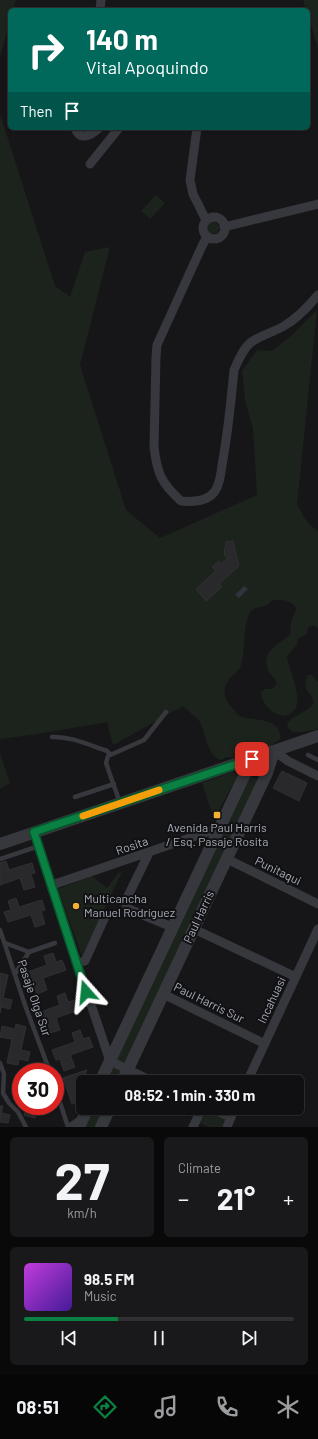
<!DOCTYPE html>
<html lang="en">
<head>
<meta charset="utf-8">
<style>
  body { margin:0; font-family:Barlow,sans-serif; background:#19191b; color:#f1f3f6; height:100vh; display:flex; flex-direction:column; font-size:15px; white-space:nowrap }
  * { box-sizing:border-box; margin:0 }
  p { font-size:13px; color:#9c9d9f }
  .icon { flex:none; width:22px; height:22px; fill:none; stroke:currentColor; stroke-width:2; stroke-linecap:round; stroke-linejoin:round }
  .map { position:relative; height:1127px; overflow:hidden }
  .drawer { display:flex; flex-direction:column; gap:10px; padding:10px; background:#09090a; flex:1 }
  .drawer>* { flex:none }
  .banner { position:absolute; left:8px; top:8px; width:302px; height:122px; border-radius:6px; box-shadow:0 1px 3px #0004,0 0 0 1px #303032; background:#00695c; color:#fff; overflow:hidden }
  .speed { position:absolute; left:12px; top:1063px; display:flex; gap:8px; font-size:20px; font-weight:700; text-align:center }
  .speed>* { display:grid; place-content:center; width:52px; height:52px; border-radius:50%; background:#101012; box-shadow:0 1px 3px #0004,0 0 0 1px #303032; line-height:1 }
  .speed .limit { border:6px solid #d22; background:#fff; color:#111 }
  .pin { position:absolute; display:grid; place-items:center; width:34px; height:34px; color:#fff; margin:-17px; border-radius:8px; box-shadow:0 2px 6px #0006 }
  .me { position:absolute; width:44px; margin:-22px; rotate:342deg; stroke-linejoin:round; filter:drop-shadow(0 0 3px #0008) }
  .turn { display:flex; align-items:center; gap:14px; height:84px; padding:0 12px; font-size:18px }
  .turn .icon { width:52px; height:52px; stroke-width:2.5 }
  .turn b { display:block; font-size:28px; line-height:34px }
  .then { display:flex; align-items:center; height:38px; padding:0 12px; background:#0003; gap:8px; font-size:15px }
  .big { font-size:30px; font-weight:700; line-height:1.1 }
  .drawer .widget { flex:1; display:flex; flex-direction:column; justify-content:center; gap:6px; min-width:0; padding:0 14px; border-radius:6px; background:#19191b }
  .drawer .dial { align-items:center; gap:0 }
  .dial b { font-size:52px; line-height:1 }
  .song { display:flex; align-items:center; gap:12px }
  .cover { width:48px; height:48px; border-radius:6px; background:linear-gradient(135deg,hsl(290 70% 55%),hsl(260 70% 35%)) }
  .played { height:4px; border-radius:2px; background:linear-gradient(90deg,#0b8043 35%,#303032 35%) }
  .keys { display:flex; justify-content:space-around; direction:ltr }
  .heat { display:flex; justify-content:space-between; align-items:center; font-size:22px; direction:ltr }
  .drawer .tiles { flex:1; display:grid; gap:10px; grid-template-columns:1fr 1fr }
  .widget:last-child { grid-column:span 2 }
  .trip { position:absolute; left:76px; top:1075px; width:228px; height:40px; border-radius:6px; background:#101012; box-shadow:0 1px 3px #0004,0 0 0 1px #303032; font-weight:700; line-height:40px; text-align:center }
  .menu { display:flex; height:64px; justify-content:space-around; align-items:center; background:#060607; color:#9c9d9f }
  .menu .icon { width:28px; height:28px }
  .menu .current { color:#0b8043 }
  .menu b { font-size:18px; color:#f1f3f6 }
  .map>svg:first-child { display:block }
  .green { fill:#1c231d }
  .water { fill:#2c353c }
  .building { fill:#29292c; stroke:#303034 }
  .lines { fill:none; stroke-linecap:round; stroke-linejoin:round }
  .service { stroke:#37383d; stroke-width:4.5 }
  .minor { stroke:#37383d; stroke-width:9 }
  .tertiary { stroke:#37383d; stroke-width:12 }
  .route-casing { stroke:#07532c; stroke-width:10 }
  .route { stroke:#0b8043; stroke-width:7 }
  .slow { stroke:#f59e0b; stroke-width:7 }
  .poi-dot { fill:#f2b134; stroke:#111113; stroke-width:1.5 }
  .labels { text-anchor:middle; stroke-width:4; stroke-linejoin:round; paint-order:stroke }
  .poi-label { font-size:12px; fill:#a8adb8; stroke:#111113 }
  .street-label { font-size:12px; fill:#a8adb8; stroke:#111113 }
</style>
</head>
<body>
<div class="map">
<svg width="318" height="1127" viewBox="0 0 318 1127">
  <rect width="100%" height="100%" fill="#161618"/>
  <path class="green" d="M0,0h16l-3,10h-3v11l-10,36z
    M303,0h15v48l-10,-32v-6h-2z
    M0,114l55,172 15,11 15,-45 25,-5 -30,118 46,145 34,28 97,-43 -4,-67 -8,-28 -3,-29 15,-21 15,1 19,-15 26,-26 -20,194 7,13 6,8 8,6v97l-5,-3 -5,2 -1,7 -9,5c-1,10 -8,10 -11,19 3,15 23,52 -2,58 -4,-1 -9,-2 -12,-4 -5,-3 -16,-16 -10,-22 2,-2 7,-1 9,-1l5,-5c-2,-6 -8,-10 -10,-17 -5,-15 14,-25 23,-32 1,-5 0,-11 2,-15 1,-4 4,-7 4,-12 -1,-6 -16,-9 -21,-8 -4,0 -5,3 -8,5 -5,3 -11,1 -16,6 -9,11 -5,41 -10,54 -4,12 -19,13 -16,31 0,4 12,19 16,21 13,3 41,1 39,22l-11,8 -3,1 -10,-1 -20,11 -10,-1 -5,3c-14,-4 -15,-26 -21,-38 -4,-6 -12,-11 -17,-16l-70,39 -6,-23 -70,12 -37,5z
    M156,195l9,8 -15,16 -9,-8z
    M213,220l7,7 -3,6 -7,2 -4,-13z
    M308,675h4l6,7v47l-15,3h-10l-5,-4 -1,-4c6,-10 19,-10 27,-21 -1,-12 -14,-10 -6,-28z
    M0,754l10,29 -10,6z
    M233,772l5,3 -24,44 -12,-36z
    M248,775l11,5 -142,302h-12z
    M122,872l-40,84 -24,-67 34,-13 15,12 11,-15z
    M93,1108h11l-9,19h-11z
    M204,1108l22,10 -4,9h-13l-11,-5z"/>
  <path class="water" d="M244,586l4,3 -9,9 -4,-3z"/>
  <path class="building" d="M233,541l6,25 -20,18 3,3 -16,14 -10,-12 20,-18 -4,-4 7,-6 2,3 7,-6 -4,-3 2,-13z
    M282,771l25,12 -8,18 -26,-13z
    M6,861l3,9 23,-7 3,10 -4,1 4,13 -11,3 -4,-12 -20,7v-22z
    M16,898l3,9 23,-7 3,10 -4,1 4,13 -10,3 -4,-12 -23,7 -4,-10 7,-2 -3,-9z
    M53,953l3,9 6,-2 4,10 -23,8 4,12 -10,4 -4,-12 -4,1 -4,-10 22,-8 -3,-9z
    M0,973l8,2 -5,23 9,2 -2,9 -9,-2 -1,6z
    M65,993l3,9 6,-2 4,10 -22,8 4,12 -10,3 -4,-12 -5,2 -3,-10 22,-8 -3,-9z
    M16,1024l10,3 -5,23 9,2 -2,9 -9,-2 -1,6 -11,-2 5,-24 -12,-2 2,-11 13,3z
    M80,1030l3,9 6,-2 4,10 -23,8 5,12 -11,4 -4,-12 -4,1 -4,-10 23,-8 -3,-9z
    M87,1070l-12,24 2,8 -5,2 -9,-26z
    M19,1079h2v11l-4,-1z
    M0,1106h3l-2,7 9,2 -2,8 -8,-1z
    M26,1106h21l-2,7 -9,-2 -1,7 -11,-3z"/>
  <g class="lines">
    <path class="service" d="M52,737c19,-1 37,8 55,14l3,3
      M308,755l10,5
      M75,797l39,-13
      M120,803l-14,-40 2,-7 36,-16 22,-28
      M0,859l39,-13
      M0,930l25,75 25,67
      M5,943l24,9 26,-9
      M15,974l14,-22
      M0,1063l4,11 -1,19 6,10 9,9 8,15
      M55,1087l13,40"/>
    <path class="minor" d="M100,10l1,-10
      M75,128c5,14 16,7 24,0
      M197,128l-7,52 3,14 13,26
      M90,164l29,-36
      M203 228a11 11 0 1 1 22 0a11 11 0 1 1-22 0Z
      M224,227l94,-23
      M207,237l-5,9 -45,99 -1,12 -2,90c3,26 7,36 27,54 11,1 27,1 34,-10 5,-7 6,-18 7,-26 6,-32 9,-63 12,-95 4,-9 10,-24 19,-29 9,-6 21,-9 31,-15 14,-8 24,-19 34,-31
      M274,751l14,10 30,15
      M34,832l43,131 33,98 44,21
      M149,853l-22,45c-3,6 -1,9 4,12l41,17
      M227,859l91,45
      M52,885l167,-57
      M194,929l102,48
      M77,963l8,-2 20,-44
      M163,994l102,50
      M247,1082l71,-153
      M210,1108l21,9
      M71,1127l12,-8
      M193,1127l9,-19
      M227,1127l8,-19"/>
    <path class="tertiary" d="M0,844l318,-108
      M100,1082l152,-323
      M122,1082l145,-309 7,-22
      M79,1127l9,-19
      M101,1127l9,-19"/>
  </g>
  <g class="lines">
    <defs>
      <path id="route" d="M86,992l-52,-160 218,-73"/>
    </defs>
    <use href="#route" class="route-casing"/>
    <use href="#route" class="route"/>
    <path class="slow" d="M83,816l76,-26"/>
  </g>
  <g class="poi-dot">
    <rect x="213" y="811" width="8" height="8" rx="2"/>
    <circle cx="76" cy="906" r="4"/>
  </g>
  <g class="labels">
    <g class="poi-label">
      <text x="217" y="832">Avenida Paul Harris<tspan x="217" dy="14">/ Esq. Pasaje Rosita</tspan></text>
      <text x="84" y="903" text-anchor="start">Multicancha<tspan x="84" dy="14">Manuel Rodríguez</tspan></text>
    </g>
    <g class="street-label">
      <text transform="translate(132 846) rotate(-19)" y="4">Rosita</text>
      <text transform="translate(278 871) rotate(26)" y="4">Punitaqui</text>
      <text transform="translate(199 917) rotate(-65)" y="4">Paul Harris</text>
      <text transform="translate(34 998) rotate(71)" y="4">Pasaje Olga Sur</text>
      <text transform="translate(272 1000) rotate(-65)" y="4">Incahuasi</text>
      <text transform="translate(209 1003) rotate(26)" y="4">Paul Harris Sur</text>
    </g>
  </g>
</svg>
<div class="speed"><div class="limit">30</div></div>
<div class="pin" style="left:252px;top:759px;background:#d93025"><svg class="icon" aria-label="arrive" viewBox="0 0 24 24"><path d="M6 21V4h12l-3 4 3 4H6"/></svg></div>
<svg class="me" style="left:86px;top:992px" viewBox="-20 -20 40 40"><path d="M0-17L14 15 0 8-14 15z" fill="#0b8043" stroke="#fff" stroke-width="4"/></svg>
<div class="trip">08:52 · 1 min · 330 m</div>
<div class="banner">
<div class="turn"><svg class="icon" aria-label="right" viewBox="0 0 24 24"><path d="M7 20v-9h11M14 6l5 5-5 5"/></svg><div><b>140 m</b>Vital Apoquindo</div></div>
<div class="then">Then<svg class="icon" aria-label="arrive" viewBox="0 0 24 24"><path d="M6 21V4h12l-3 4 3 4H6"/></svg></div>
</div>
</div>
<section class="drawer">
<div class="tiles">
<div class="widget dial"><b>27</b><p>km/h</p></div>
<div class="widget"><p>Climate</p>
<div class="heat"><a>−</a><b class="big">21°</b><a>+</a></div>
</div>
<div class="widget">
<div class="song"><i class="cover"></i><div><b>98.5 FM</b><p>Music</p></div></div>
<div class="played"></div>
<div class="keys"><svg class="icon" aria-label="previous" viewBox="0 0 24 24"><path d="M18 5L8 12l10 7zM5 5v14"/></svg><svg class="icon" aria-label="pause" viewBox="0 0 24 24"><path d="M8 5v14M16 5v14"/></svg><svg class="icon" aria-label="next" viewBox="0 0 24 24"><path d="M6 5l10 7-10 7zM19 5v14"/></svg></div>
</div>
</div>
</section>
<nav class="menu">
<b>08:51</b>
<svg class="icon current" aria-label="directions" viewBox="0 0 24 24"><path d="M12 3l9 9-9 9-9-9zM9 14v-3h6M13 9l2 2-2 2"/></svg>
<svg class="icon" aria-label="music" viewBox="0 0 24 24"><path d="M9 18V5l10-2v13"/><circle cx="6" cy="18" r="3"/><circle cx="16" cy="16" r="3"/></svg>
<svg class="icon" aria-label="phone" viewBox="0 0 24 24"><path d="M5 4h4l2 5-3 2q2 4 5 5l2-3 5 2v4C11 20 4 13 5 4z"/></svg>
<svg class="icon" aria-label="climate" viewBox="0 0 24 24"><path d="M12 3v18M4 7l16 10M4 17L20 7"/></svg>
</nav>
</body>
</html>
